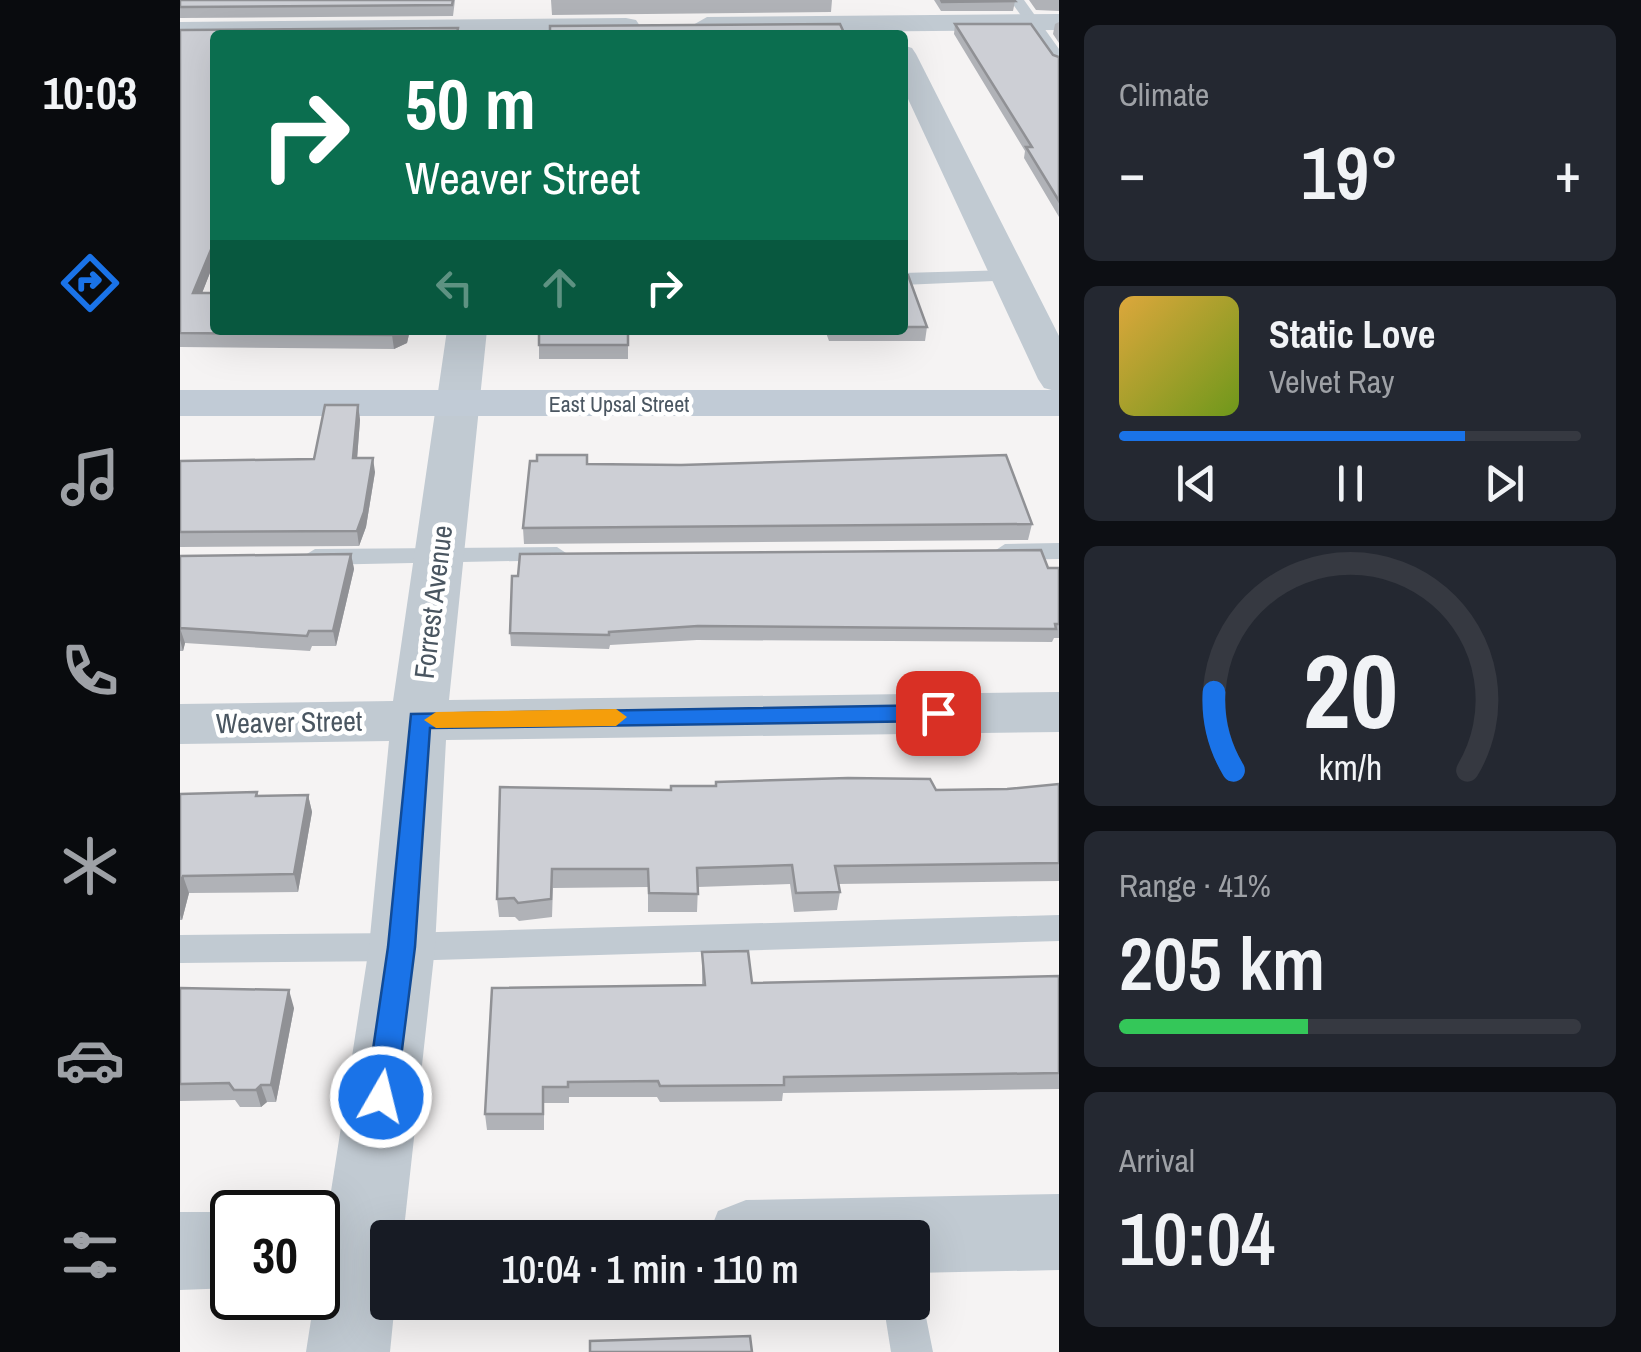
<!DOCTYPE html>
<html lang="en">
<head>
<meta charset="utf-8">
<style>
  body { margin:0; font-family:"Archivo Narrow",sans-serif; background:#242831; color:#f1f3f6; height:100vh; display:flex; flex-direction:column; font-size:38px; white-space:nowrap }
  * { box-sizing:border-box; margin:0 }
  p { font-size:32px; color:#9ea1a6 }
  .icon { flex:none; width:55px; height:55px; fill:none; stroke:currentColor; stroke-width:2; stroke-linecap:round; stroke-linejoin:round }
  .map { position:relative; flex:1; overflow:hidden }
  .side { display:flex; flex-direction:column; gap:25px; padding:25px; background:#0d0f14; width:582px }
  .side>* { flex:none }
  .guide { position:absolute; left:30px; top:30px; width:698px; height:305px; border-radius:10px; box-shadow:0 10px 40px #0002; background:#0b6e4f; color:#fff; overflow:hidden }
  .speed { position:absolute; left:30px; top:1190px; display:flex; gap:20px; font-size:50px; font-weight:700; text-align:center }
  .speed>* { display:grid; place-content:center; width:130px; height:130px; border-radius:50%; background:#171b24; box-shadow:0 10px 40px #0002; line-height:1 }
  .speed .limit { border:5px solid #111; border-radius:15px; background:#fff; color:#111 }
  .pin { position:absolute; display:grid; place-items:center; width:85px; height:85px; color:#fff; margin:-42px; border-radius:20px; box-shadow:0 5px 15px #0006 }
  .me { position:absolute; width:110px; margin:-55px; rotate:8deg; stroke-linejoin:round; filter:drop-shadow(0 0 8px #0008) }
  .turn { display:flex; align-items:center; gap:35px; height:210px; padding:0 30px; font-size:45px }
  .turn .icon { width:130px; height:130px; stroke-width:2.5 }
  .turn b { display:block; font-size:70px; line-height:85px }
  .lanes { display:flex; align-items:center; height:95px; padding:0 30px; background:#0003; justify-content:center; gap:50px; direction:ltr }
  .lanes .off { opacity:.35 }
  .big { font-size:75px; font-weight:600; line-height:1.1 }
  .side .card { flex:1; display:flex; flex-direction:column; justify-content:center; gap:15px; min-width:0; padding:0 35px; border-radius:15px; background:#242831 }
  .side .dial { align-items:center; gap:0 }
  .dial svg { height:260px; overflow:visible; fill:none; stroke:#363941; stroke-width:7; stroke-linecap:round; text-anchor:middle }
  .dial text { fill:#f1f3f6; stroke:none }
  .song { display:flex; align-items:center; gap:30px }
  .cover { width:120px; height:120px; border-radius:15px; background:linear-gradient(135deg,hsl(40 70% 55%),hsl(80 70% 35%)) }
  .played { height:10px; border-radius:5px; background:linear-gradient(90deg,#1a73e8 75%,#363941 75%) }
  .keys { display:flex; justify-content:space-around; direction:ltr }
  .heat { display:flex; justify-content:space-between; align-items:center; font-size:55px; direction:ltr }
  .charge { height:15px; border-radius:8px; background:linear-gradient(90deg,#34c759 41%,#363941 0) }
  .trip { position:absolute; left:190px; top:1220px; width:560px; height:100px; border-radius:10px; background:#171b24; box-shadow:0 10px 40px #0002; font-weight:600; line-height:100px; text-align:center }
  main { display:flex; flex:1; min-height:0 }
  .tabs { display:flex; flex-direction:column; width:180px; justify-content:space-around; align-items:center; background:#090b0e; color:#9ea1a6 }
  .tabs .icon { width:70px; height:70px }
  .tabs .current { color:#1a73e8 }
  .tabs b { font-size:45px; color:#f1f3f6 }
  .map>svg:first-child { display:block }
  .lines { fill:none; stroke-linecap:round; stroke-linejoin:round }
  .lane { fill:#c1cad2; fill-rule:evenodd }
  .street { fill:#c1cad2; fill-rule:evenodd }
  .secondary { fill:#c1cbd6; fill-rule:evenodd }
  .wall { fill:#b0b2b7 }
  .shaded-wall { fill:#909195 }
  .building { fill:#cdcfd5; stroke:#909195; stroke-width:2.5 }
  .route { fill:#1a73e8; stroke:#114b97; stroke-width:2.5 }
  .slow { fill:#f59e0b }
  .labels { text-anchor:middle; stroke-width:9; stroke-linejoin:round; paint-order:stroke }
  .far-street-label { font-size:22px; fill:#4a5661; stroke:#fff }
  .street-label { font-size:28px; fill:#4a5661; stroke:#fff }
</style>
</head>
<body>
<main>
<nav class="tabs">
<b>10:03</b>
<svg class="icon current" aria-label="directions" viewBox="0 0 24 24"><path d="M12 3l9 9-9 9-9-9zM9 14v-3h6M13 9l2 2-2 2"/></svg>
<svg class="icon" aria-label="music" viewBox="0 0 24 24"><path d="M9 18V5l10-2v13"/><circle cx="6" cy="18" r="3"/><circle cx="16" cy="16" r="3"/></svg>
<svg class="icon" aria-label="phone" viewBox="0 0 24 24"><path d="M5 4h4l2 5-3 2q2 4 5 5l2-3 5 2v4C11 20 4 13 5 4z"/></svg>
<svg class="icon" aria-label="climate" viewBox="0 0 24 24"><path d="M12 3v18M4 7l16 10M4 17L20 7"/></svg>
<svg class="icon" aria-label="car" viewBox="0 0 24 24"><path d="M5 17H2v-5l4-1 3-4h7l3 4 3 1v5h-3M9 17h6M6 11h13"/><circle cx="7" cy="17" r="2"/><circle cx="17" cy="17" r="2"/></svg>
<svg class="icon" aria-label="filters" viewBox="0 0 24 24"><path d="M4 7h16M4 17h16"/><circle cx="9" cy="7" r="2"/><circle cx="15" cy="17" r="2"/></svg>
</nav>
<div class="map">
<svg width="879" height="1352" viewBox="0 0 879 1352">
  <rect width="100%" height="100%" fill="#f5f3f3"/>
  <g class="lines">
    <path class="lane" d="M830,0h14l35,49v15l-5,-1z
      M830,270l10,6 -3,4 -115,5v-12z
      M879,543v16l-54,1 -12,-8 12,-8z
      M377,547l12,8 -3,5 -251,5 -13,-8 13,-8z
      M879,915v26l-657,20 -222,2v-28l222,-2z
      M732,1286l11,16 10,50h-42l-8,-50h29z"/>
    <path class="street" d="M879,14v16l-352,3 -14,-8 14,-8z
      M446,18l10,2 4,6 -4,6 -456,6v-16z
      M722,45l10,3 4,6 143,282v56l-15,-4 -6,-9 -136,-293z
      M267,330h40l-38,370 610,-8v40l-613,8 -11,207 -32,291h-15v64h7l-5,50h-84l63,-405 20,-206 -209,3v-40l213,-3z
      M879,1194v76l-147,3v-35h-205l11,-27 28,-11z
      M0,1212h55l-3,76 -52,2z"/>
    <path class="secondary" d="M0,390h879v26h-879z"/>
  </g>
  <path class="wall" d="M0,0h275l-2,16 -273,2z
    M371,0h281l-1,12 -279,3z
    M754,0h80l1,1 -2,10h-72z
    M849,0h30v11l-23,-1z
    M879,22v21l-6,-9 2,-10z
    M775,24l104,33v160l-35,-59 1,-7 -71,-117z
    M278,28l1,7h-244v225l-13,33 13,37h195l-3,13 -13,6 -214,-2v-317z
    M722,273l25,54 -2,14h-96l-4,-11h77z
    M448,330v29h-89v-14z
    M178,405l2,15 -3,38 18,14 -9,55 -7,19 -179,1v-86l134,-2z
    M407,464l445,60 -4,16 -504,4 -1,-16z
    M171,554l3,15 -18,77h-24l-2,5 -125,-8 -2,8h-3v-95z
    M868,568h11v70h-5l-2,4 -355,-2 -87,5 -1,4 -98,-3 -1,-13z
    M879,784v97l-221,3 2,8 -3,18 -43,2 -4,-28 -92,3 -1,25h-49v-25l-95,1 -1,29 -33,4 -4,-4h-16l-2,-18 174,-109 336,-1z
    M77,792l1,4 50,-1 4,17 -14,80 -109,1 -7,27h-2v-126z
    M522,952l50,31 307,-7v113l-276,4 -1,8 -122,1 -3,-5h-88v6h-25v27h-57l-2,-16 217,-129z
    M0,988l114,20 -18,94h-9l-6,5h-21l-5,-7 -55,1z"/>
  <path class="shaded-wall" d="M35,240v20l-18,46 -4,-13z
    M223,330h7l-3,13 -13,6 -2,-14z
    M178,405l2,15 -4,53 -3,-15z
    M193,458l2,14 -9,55 -7,19 -2,-15z
    M171,554l3,15 -18,77 -3,-15z
    M0,628l5,15 -2,8 -3,-11z
    M128,795l4,17 -14,80 -4,-18z
    M3,876l6,17 -7,27 -2,-5v-29z
    M109,990l5,18 -18,94 -5,-17z
    M81,1085l6,17 -6,5 -5,-17z"/>
  <path class="building" d="M0,0h273l-1,5 -272,2z
    M761,0h73l1,1 -73,1z
    M660,24l5,11h-295v-9z
    M775,24h76l22,31 6,2v144l-33,-54h6z
    M278,28l-1,7h-242v205l-22,53h22v37h188l-11,5 -212,-2v-303z
    M722,273l6,2 19,52h-25z
    M359,330h89v15h-89z
    M145,405h33l-5,53h20l-9,54 -7,19 -177,1v-71l134,-2z
    M357,455h50v9l94,1 325,-10 26,69 -509,4 7,-67h7z
    M861,550l7,18h11v56h-4l1,5 -358,-3 -89,6v3l-99,-2 2,-57h6l2,-22z
    M171,554l-18,77h-24l-2,5 -127,-8v2v-74z
    M668,778l82,1 6,11 71,-1 52,-5v79l-224,3 5,26 -44,1 -4,-28 -95,3 1,26 -49,-1 -1,-24h-96l-1,30 -33,4 -4,-5 -17,1 3,-112 171,3v-4h45v-4z
    M77,792l-1,4 52,-1 -14,79 -111,2 -3,10v-92z
    M568,951l4,32 307,-7v97l-275,4v8l-124,1 -2,-5 -90,1v5h-25v27h-58l7,-126 213,-3 -3,-33z
    M0,988l109,2 -18,95h-10l-5,5h-22l-5,-7 -49,1z
    M570,1336l2,16h-162v-11z"/>
  <path class="route" d="M758,705l12,8 -12,8 -508,7 -15,219 -19,150 -5,10 -10,4 -11,-4 -4,-10 22,-150 23,-233z"/>
  <path class="slow" d="M436,709l11,8 -11,9 -180,2 -12,-8 12,-8z"/>
  <g class="labels">
    <g class="far-street-label">
      <text x="439" y="412">East Upsal Street</text>
    </g>
    <g class="street-label">
      <text transform="translate(253 602) rotate(-83)" y="10">Forrest Avenue</text>
      <text transform="translate(109 722) rotate(-1)" y="10">Weaver Street</text>
    </g>
  </g>
</svg>
<div class="speed"><div class="limit">30</div></div>
<div class="pin" style="left:758px;top:713px;background:#d93025"><svg class="icon" aria-label="arrive" viewBox="0 0 24 24"><path d="M6 21V4h12l-3 4 3 4H6"/></svg></div>
<svg class="me" style="left:201px;top:1097px" viewBox="-20 -20 40 40"><circle r="17" fill="#1a73e8" stroke="#fff" stroke-width="3"/><path d="M0-11L8 9 0 5-8 9z" fill="#fff"/></svg>
<div class="trip">10:04 · 1 min · 110 m</div>
<div class="guide">
<div class="turn"><svg class="icon" aria-label="right" viewBox="0 0 24 24"><path d="M7 20v-9h11M14 6l5 5-5 5"/></svg><div><b>50 m</b>Weaver Street</div></div>
<div class="lanes"><svg class="icon off" aria-label="left" viewBox="0 0 24 24"><path d="M17 20v-9H6M10 6l-5 5 5 5"/></svg><svg class="icon off" aria-label="ahead" viewBox="0 0 24 24"><path d="M12 20V5M6 11l6-6 6 6"/></svg><svg class="icon" aria-label="right" viewBox="0 0 24 24"><path d="M7 20v-9h11M14 6l5 5-5 5"/></svg></div>
</div>
</div>
<section class="side">
<div class="card"><p>Climate</p>
<div class="heat"><a>−</a><b class="big">19°</b><a>+</a></div>
</div>
<div class="card">
<div class="song"><i class="cover"></i><div><b>Static Love</b><p>Velvet Ray</p></div></div>
<div class="played"></div>
<div class="keys"><svg class="icon" aria-label="previous" viewBox="0 0 24 24"><path d="M18 5L8 12l10 7zM5 5v14"/></svg><svg class="icon" aria-label="pause" viewBox="0 0 24 24"><path d="M8 5v14M16 5v14"/></svg><svg class="icon" aria-label="next" viewBox="0 0 24 24"><path d="M6 5l10 7-10 7zM19 5v14"/></svg></div>
</div>
<div class="card dial"><svg viewBox="0 0 100 80">
<path d="M14 69A42 42 0 1 1 86 69"/>
<path d="M14 69A42 42 0 0 1 8 45" stroke="#1a73e8"/>
<text x="50" y="56" font-size="32" font-weight="700">20</text>
<text x="50" y="72" font-size="11">km/h</text>
</svg></div>
<div class="card"><p>Range · 41%</p><b class="big">205 km</b><div class="charge"></div></div>
<div class="card"><p>Arrival</p><b class="big">10:04</b></div>
</section>
</main>
</body>
</html>
